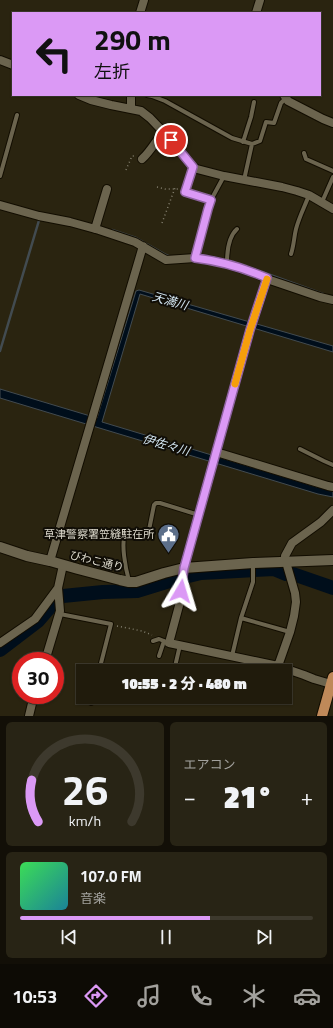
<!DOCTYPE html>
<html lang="ja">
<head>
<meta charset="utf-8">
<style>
  body { margin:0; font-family:"Titillium Web","Noto Sans JP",sans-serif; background:#282415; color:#f1f3f6; height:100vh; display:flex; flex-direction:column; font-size:15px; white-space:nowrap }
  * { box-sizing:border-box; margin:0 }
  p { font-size:13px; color:#a2a19d }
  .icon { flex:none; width:22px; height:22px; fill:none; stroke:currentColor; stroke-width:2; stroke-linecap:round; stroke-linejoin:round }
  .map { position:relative; height:716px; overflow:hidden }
  .details { display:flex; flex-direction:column; gap:6px; padding:6px; background:#120f07; flex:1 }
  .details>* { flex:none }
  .guide { position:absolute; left:12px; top:12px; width:309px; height:84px; border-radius:0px; box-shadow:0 1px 3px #0004,0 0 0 1px #3d392d; background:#db99f5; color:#111; overflow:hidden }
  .speed { position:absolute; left:12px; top:652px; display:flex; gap:8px; font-size:20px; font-weight:700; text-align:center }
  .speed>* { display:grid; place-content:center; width:52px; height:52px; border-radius:50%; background:#201b0c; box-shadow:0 1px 3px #0004,0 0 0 1px #3d392d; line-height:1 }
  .speed .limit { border:6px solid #d22; background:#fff; color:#111 }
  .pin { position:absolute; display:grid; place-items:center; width:34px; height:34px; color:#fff; margin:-17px; border:2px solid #fff; border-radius:50%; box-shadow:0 1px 4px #0007 }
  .me { position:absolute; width:44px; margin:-22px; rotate:7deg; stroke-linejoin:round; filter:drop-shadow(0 0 3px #0008) }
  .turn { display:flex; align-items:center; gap:14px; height:84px; padding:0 16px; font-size:18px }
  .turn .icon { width:52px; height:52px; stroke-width:2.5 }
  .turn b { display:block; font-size:28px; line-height:34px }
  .big { font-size:30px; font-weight:800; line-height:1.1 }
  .details .widget { flex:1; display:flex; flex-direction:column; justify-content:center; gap:6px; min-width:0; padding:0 14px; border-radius:6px; background:#282415 }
  .details .dial { align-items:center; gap:0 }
  .dial svg { height:104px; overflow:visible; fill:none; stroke:#3d392d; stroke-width:7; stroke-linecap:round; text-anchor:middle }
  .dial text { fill:#f1f3f6; stroke:none }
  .song { display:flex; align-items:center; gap:12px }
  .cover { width:48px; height:48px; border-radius:6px; background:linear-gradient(135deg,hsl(130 70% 55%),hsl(190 70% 35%)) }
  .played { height:4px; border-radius:2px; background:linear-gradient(90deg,#db99f5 65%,#3d392d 65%) }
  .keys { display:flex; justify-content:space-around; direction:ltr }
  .heat { display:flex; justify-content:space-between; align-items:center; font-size:22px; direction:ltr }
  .details .tiles { flex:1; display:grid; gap:6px; grid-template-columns:1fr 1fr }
  .widget:last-child { grid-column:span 2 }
  .trip { position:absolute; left:76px; top:664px; width:216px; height:40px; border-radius:0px; background:#201b0c; box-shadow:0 1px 3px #0004,0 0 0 1px #3d392d; font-weight:800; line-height:40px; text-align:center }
  .menu { display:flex; height:64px; justify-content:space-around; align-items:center; background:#0d0b05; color:#a2a19d }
  .menu .icon { width:28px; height:28px }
  .menu .current { color:#db99f5 }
  .menu b { font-size:18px; color:#f1f3f6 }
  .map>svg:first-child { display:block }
  .water { fill:#000e1b; stroke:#424b50 }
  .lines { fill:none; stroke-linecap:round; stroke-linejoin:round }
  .stream { stroke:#424b50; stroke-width:2.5 }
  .river { stroke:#000e1b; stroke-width:14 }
  .lane-casing { stroke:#120d00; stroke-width:6 }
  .street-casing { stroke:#120d00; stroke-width:10 }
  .secondary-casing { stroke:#120d00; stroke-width:12 }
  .primary-casing { stroke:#120d00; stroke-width:12 }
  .path { stroke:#817d6c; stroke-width:1.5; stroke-dasharray:1 3; stroke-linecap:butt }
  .lane { stroke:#6b644e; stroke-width:4 }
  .street { stroke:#6b644e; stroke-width:8 }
  .secondary { stroke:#6b644e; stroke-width:10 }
  .primary { stroke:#bf8959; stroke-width:10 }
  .route-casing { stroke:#8e639f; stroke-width:10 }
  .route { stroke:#db99f5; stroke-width:7 }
  .slow { stroke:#f59e0b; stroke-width:7 }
  .labels { text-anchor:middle; stroke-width:4; stroke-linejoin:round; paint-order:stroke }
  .poi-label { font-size:11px; fill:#dbd8cb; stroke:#100d06; text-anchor:end }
  .street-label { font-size:11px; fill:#dbd8cb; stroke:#100d06 }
  .water-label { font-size:12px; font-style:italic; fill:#d3e6f2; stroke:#100d06 }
</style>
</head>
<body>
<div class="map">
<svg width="333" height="716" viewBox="0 0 333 716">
  <rect width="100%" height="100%" fill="#2a2410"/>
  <path class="water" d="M139,290l194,56v6l-193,-58 -38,128 186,56 29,9 16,3v7l-15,-3 -318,-96v-9l97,29 39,-127z"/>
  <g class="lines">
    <path class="stream" d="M112,230l24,8 30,17 5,2
      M235,263l11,3
      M262,272l61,22
      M0,351l40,-134"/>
    <path class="river" d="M0,650l38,-29 19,-22 6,-3 40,-4 34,-1 39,-12 25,-6 73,-4 12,5h7l40,14"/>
    <defs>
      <path id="lane" d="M147,95l5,1 13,5 67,37 20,6 -8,36
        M243,142l8,-25 3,-15
        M252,144l8,-3 6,-19 8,1 7,-20 5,-5
        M304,153l2,6 27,12
        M193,167l-8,25 26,8
        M0,176l17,-61
        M322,202l11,-25
        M291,254c3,-9 3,-17 5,-25 3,-12 9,-23 13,-34
        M195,258l12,-49 4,-9 13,-24
        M227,263c0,-10 1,-26 10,-34
        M300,449l24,12 9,4
        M129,581c-3,-11 -9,-39 -3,-49l21,3h1l6,-30 2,-2h4l39,12
        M60,614l51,10 -12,47
        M241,618l49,14
        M153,641l6,-2 10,4
        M159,656l5,-15
        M232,656l9,-38 12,-36v-18
        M174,671l6,-26
        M169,701l1,-4
        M91,703l1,-6"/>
      <path id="street" d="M140,13l4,-13
        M256,13l4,-13
        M0,60l13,5
        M79,95l12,5 20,5 30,6 9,7 21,22 22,27 4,2 27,7 58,11 15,4 12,4 24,14
        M284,95l4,6 35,18 10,4
        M131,109v-14
        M142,159c8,-7 14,-18 21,-27
        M0,205l39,11 31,6 29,8 36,12 31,18 29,-2 15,2 17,4 28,9 12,6 53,18 13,3
        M95,229l12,-40
        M267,279l-17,51 -66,238 -4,34 -11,41 109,23 26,9 10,4 17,5
        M216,452l112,34 5,1
        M50,561l93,-315
        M0,643l35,-24 23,-31
        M45,661l15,-50 -2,-23 5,-23
        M278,666l12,-34 4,-16 2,-14 -1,-9 -9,-31 -1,-6 7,-13 29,-21 12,-12
        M29,716l5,-21"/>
      <path id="secondary" d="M0,547l27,9 23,5 28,8 42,11 9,2h7l28,-9 20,-5 69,-5 80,-3"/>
      <path id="primary" d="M322,716l11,-39"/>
    </defs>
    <use href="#lane" class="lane-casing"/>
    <use href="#street" class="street-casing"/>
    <use href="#secondary" class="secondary-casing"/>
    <use href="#primary" class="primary-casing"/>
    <path class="path" d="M126,170l6,-14h3
      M157,187l8,2h15
      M162,223l13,-35
      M117,626l25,5 10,4"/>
    <use href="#lane" class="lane"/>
    <use href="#street" class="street"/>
    <use href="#secondary" class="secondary"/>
    <use href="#primary" class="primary"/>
  </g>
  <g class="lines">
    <defs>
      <path id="route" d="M171,140l22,27 -8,25 26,8 -3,9 -13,49c25,3 49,10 72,20l-17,52 -66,238 -3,23"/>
    </defs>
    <use href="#route" class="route-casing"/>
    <use href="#route" class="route"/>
    <path class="slow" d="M235,384l15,-54 17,-51"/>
  </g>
  <defs>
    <symbol id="civic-pin" viewBox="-11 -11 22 30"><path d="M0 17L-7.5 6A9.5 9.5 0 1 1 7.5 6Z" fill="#5c6f8a" stroke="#100d06"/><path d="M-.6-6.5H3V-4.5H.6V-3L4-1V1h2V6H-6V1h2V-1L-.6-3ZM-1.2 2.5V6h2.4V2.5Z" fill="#fff"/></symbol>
  </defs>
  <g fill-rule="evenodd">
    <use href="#civic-pin" x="156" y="522" width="25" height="34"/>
  </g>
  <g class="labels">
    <g class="poi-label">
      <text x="154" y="538">草津警察署笠縫駐在所</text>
    </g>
    <g class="street-label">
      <text transform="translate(97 561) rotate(14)" y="4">びわこ通り</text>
    </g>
    <g class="water-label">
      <text transform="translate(170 301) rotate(16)" y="4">天満川</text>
      <text transform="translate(166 445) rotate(16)" y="4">伊佐々川</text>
    </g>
  </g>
</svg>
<div class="speed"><div class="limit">30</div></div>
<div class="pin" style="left:171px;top:140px;background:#d93025"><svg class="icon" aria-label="arrive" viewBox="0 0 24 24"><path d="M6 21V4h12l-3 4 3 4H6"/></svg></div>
<svg class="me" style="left:181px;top:591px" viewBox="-20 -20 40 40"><path d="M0-17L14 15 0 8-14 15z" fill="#db99f5" stroke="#fff" stroke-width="4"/></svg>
<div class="trip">10:55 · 2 分 · 480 m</div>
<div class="guide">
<div class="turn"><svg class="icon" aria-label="left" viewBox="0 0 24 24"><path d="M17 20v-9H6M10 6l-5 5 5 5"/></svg><div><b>290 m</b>左折</div></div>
</div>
</div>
<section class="details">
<div class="tiles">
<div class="widget dial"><svg viewBox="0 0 100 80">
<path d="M14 69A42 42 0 1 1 86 69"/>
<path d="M14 69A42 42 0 0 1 9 37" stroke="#db99f5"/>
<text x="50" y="56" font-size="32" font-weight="700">26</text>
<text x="50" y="72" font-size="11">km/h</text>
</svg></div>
<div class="widget"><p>エアコン</p>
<div class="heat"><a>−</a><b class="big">21°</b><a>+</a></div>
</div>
<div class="widget">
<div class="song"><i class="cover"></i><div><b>107.0 FM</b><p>音楽</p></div></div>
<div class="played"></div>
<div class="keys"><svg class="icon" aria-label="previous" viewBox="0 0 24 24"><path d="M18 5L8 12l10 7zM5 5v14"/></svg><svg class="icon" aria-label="pause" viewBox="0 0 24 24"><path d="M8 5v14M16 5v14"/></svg><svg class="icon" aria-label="next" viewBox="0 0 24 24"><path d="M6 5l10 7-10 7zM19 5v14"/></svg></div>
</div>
</div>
</section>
<nav class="menu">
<b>10:53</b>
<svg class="icon current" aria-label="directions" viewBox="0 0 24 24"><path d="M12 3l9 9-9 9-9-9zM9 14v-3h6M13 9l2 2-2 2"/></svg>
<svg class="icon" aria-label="music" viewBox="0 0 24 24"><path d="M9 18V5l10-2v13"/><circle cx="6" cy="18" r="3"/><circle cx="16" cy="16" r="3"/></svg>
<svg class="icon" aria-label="phone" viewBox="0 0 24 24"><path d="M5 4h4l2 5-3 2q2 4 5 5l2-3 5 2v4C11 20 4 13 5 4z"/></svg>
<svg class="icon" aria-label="climate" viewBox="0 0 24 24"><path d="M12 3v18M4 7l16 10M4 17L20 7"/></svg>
<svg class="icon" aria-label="car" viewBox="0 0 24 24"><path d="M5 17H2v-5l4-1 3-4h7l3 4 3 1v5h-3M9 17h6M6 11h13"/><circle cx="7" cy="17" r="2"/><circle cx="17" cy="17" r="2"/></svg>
</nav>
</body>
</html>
